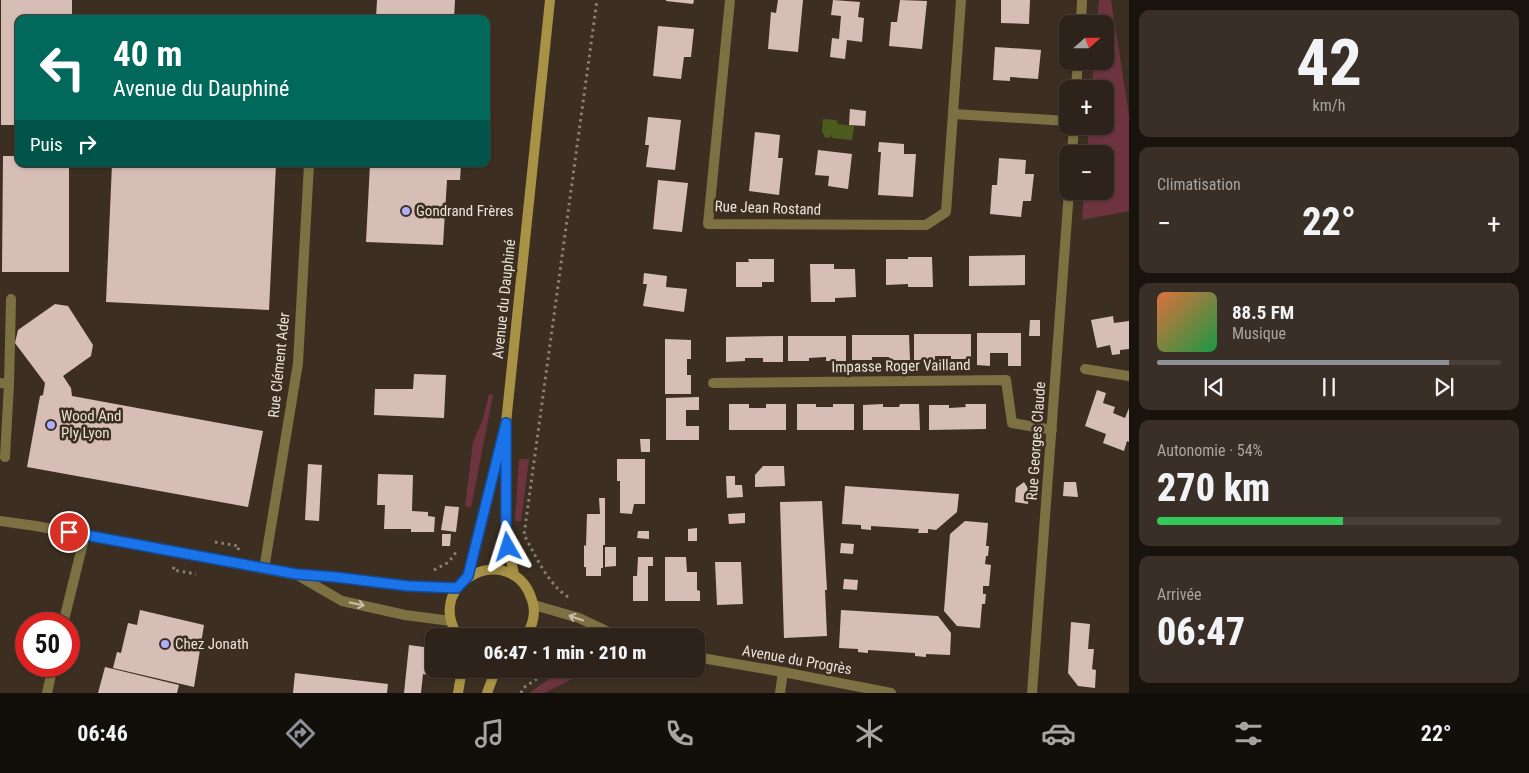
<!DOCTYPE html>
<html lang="fr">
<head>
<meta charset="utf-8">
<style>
  body { margin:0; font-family:"Roboto Condensed",sans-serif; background:#392f27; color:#f1f3f6; height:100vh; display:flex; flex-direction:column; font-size:19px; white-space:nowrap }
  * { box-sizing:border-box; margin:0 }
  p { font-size:16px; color:#a7a4a2 }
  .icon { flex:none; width:28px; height:28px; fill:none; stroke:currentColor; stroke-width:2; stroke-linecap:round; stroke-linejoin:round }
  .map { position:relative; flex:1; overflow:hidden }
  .panel { display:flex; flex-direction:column; gap:10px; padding:10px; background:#19130e; width:400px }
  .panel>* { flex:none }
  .guide { position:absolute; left:15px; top:15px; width:475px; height:152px; border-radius:10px; box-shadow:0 1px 4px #0004,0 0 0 1px #484039; background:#00695c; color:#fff; overflow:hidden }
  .needle { width:32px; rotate:69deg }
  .fabs { position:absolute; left:1059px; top:15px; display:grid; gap:10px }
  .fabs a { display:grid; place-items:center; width:55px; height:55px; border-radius:10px; background:#2d231a; box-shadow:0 1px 4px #0004,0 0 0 1px #484039; font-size:25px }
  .speed { position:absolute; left:15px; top:612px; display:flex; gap:10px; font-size:25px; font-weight:700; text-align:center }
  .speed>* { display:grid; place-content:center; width:65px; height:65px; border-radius:50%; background:#2d231a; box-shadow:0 1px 4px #0004,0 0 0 1px #484039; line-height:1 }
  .speed .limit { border:8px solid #d22; background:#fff; color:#111 }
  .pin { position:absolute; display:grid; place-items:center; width:42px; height:42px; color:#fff; margin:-21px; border:2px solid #fff; border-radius:50%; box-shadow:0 1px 5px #0007 }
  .me { position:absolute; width:55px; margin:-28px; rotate:354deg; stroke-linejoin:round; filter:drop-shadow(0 0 4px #0008) }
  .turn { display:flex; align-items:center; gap:18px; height:105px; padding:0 15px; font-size:22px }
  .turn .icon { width:65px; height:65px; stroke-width:2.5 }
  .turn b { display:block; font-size:35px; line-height:42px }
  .then { display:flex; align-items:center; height:48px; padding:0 15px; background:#0003; gap:10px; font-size:19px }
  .big { font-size:38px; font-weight:800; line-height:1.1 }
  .panel .card { flex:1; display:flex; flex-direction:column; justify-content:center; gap:8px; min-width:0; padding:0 18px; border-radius:10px; background:#392f27 }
  .panel .dial { align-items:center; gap:0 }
  .dial b { font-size:65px; line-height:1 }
  .song { display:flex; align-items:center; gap:15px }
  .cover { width:60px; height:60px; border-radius:8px; background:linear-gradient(135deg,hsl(20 70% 55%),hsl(140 70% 35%)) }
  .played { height:5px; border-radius:2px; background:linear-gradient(90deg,#8c9099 85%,#484039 85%) }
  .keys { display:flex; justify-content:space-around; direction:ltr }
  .heat { display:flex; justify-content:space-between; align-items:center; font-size:28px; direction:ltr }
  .charge { height:8px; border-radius:4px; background:linear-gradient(90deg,#34c759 54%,#484039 0) }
  .trip { position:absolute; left:425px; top:628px; width:280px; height:50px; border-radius:10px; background:#2d231a; box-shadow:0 1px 4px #0004,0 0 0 1px #484039; font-weight:800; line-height:50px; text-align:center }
  .tabs { display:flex; height:80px; justify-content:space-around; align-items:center; background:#120e0a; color:#a7a4a2 }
  .tabs .icon { width:35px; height:35px }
  .tabs .on { color:#8c9099 }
  .tabs b { font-size:22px; color:#f1f3f6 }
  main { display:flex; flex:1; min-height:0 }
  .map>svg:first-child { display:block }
  .green { fill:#6d333f }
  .water { fill:#4b5c1e }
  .building { fill:#d6beb7 }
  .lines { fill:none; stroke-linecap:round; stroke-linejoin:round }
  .path { stroke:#8b8075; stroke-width:3; stroke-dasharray:2.5 4; stroke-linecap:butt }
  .service { stroke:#7d7042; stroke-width:10 }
  .minor { stroke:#7d7042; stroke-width:10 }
  .tertiary { stroke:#7d7042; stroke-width:10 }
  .secondary { stroke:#a89245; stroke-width:10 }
  .oneway { stroke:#c9bfac }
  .route-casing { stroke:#114b97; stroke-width:12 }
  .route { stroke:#1a73e8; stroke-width:9 }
  .poi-dot { fill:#adaffb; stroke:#3c2f22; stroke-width:2 }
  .labels { text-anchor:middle; stroke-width:5; stroke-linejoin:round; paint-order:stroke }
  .street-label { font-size:15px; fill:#eae1d9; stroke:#3c2f22 }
  .poi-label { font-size:15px; fill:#eae1d9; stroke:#3c2f22; text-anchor:start }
</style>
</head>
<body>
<main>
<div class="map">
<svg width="1129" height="693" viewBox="0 0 1129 693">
  <rect width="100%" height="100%" fill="#3c2f22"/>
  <path class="green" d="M1099,0h12l18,115v96l-47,9 2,-29h21v-37h-18l2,-28h16v-37h-13l2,-28h11v-37h-8z
    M489,394l4,1 -22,113 -6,-2 8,-64 10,-23z
    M519,459h10l-8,62h-6z
    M562,670h29l-47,23h-15z"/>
  <path class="water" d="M823,119l13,1 2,4 16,2 -2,14 -20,-2 -1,-4 -1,4 -6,-1v-3l-2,-1z"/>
  <path class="building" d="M1,0h71v19h-53v106h-18z
    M377,0h78l-1,19h-78z
    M666,0h28l-1,4 -27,-3z
    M778,0h25l-5,52 -30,-3 3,-37 5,1z
    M833,0l27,2 -2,15 6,1 -2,24 -15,-2 -2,19 -15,-2 2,-19 7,1 2,-23 -10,-1z
    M900,0l27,1 -5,48 -33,-3 2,-24h6z
    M1001,0h29l-1,24 -28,-1z
    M658,26l36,3 -3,28h-7l-3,22 -28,-3z
    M995,47l46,3 -3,29 -28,-2v4l-17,-1z
    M850,109l16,2 -1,15 -16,-1z
    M648,117l33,3 -6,50 -29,-3 3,-22h-4z
    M755,132l25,3 -2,23h5l-4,37 -30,-4z
    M879,142l25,2v10h12l-3,43 -35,-2 3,-43h-3z
    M818,150l34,4 -4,35 -20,-3 1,-10 -14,-1z
    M3,156h16v8h50v108h-67z
    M999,158l27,2 -1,14h9l-3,27h-8l-2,16 -31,-3 2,-29h5z
    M112,164h164l-7,146 -163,-8z
    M370,164h91l-1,16h-13l-4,65 -77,-3z
    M658,180l30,3 -6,49 -29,-3z
    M1025,255v30l-56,1v-30z
    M908,257h24l1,30h-25v-3l-22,1v-26h22z
    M748,259h26v23h-12v5h-26v-25h13z
    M810,264h24v5h21l1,28 -21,1v4h-24z
    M644,273l23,3 -1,11 21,2 -3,23 -41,-6 4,-22h-4z
    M55,304l13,2 25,39 -2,11 -28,20 8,12 1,8 191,35 -15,76 -221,-40 13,-71 3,-1 2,-12 -30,-40 3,-13z
    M1113,316l1,7 15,-2v28l-9,1v4l-8,1 -2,-10 -13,3 -6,-28z
    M1030,320h10v16h-11z
    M977,333h44v33h-13v-13h-18v13l-13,-1z
    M914,334h57v25h-20v-3h-16v4h-21z
    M852,335h57l1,25h-21v-3h-17v3h-20z
    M783,336v26h-20v-4h-18v3l-19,1v-25z
    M788,336h58v25h-20v-4l-17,1v3h-21z
    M665,339l26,1v19h-4v16h4v19h-26z
    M414,374l32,1 -2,43 -70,-3 1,-26h38z
    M1097,390l9,3 -3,10 12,4 -2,6 12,5 4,-10v34l-2,-1 -3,10 -21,-8 3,-9 -21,-8z
    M699,397v13h-13v16h13v14h-33v-42z
    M729,404h20v4h17v-4h20v26h-57z
    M797,404h19v3h17v-3h21v26h-57z
    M883,404v3h16l1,-3h19l1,26h-57v-25z
    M965,404h21v25l-57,1v-25h20v3l17,-1z
    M640,439h10v13h-9z
    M617,459h28v45h-11l-2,10 -12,-1v-32h-3z
    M308,464l14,1 -3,56 -14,-1z
    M763,466h21l1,20 -30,1v-12z
    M378,474l35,1 -1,36 16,1v4l7,1 -1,15h-23v-3h-27l1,-24h-8z
    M726,476h9v9h7l1,12 -16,1z
    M1024,482l5,8 -1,14 -13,-2 1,-14z
    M1064,482h12l2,15 -15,-1z
    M845,486l114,8 -2,18 -21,18 -8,-1v4h-10l1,-4 -48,-3v4l-10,-1v-4l-19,-1z
    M599,498h6v47h-2v23h-2v8h-15v-9h-2v-22l2,1 1,-32h13z
    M822,501l5,89h-2l2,46 -43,2 -4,-136z
    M445,506l14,1 -3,25 -15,-2z
    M745,513v10l-16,1 -1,-10z
    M965,521l23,2 -2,23h3l-1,10h-2l-1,8 6,1 -2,21h-6v8h3l-1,10h-3l-2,24 -23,-2 -13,-15 6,-77z
    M697,528v13h-9v-12z
    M638,531h11v8l-12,-1z
    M442,534h9l-1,12h-8z
    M841,543l13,1 -1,10 -13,-1z
    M605,547h11v19l-11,1z
    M638,557h15v9h-5v35h-15v-25h4z
    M665,557h21l1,15h10v18l3,1v10h-35z
    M715,562h26l2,42 -26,1z
    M844,579l14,1 -1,10 -14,-1z
    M140,610l64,15 -10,62 -81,-19 4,-16 4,1 7,-30 9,2z
    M841,610l97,6 13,17 -1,22 -24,-1v3l-11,-1v-3l-47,-3v3l-10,-1v-3l-19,-1z
    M1071,622l19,2 -2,25h6l-2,20 4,1 -1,18 -17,-2 -10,-13z
    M409,645l22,3 -3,27 -5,-1 -2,19h-17z
    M105,667l74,18 -2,8h-79z
    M295,673l93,11 -1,9h-94z"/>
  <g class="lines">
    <path class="path" d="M215,542l24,4 -1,4
      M174,567l-1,3 23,4
      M434,570l15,-8 8,-11
      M568,597c-21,-14 -32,-41 -44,-62l73,-535
      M428,635l6,4
      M521,693l2,-5 29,-19"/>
    <path class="service" d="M0,383l9,1 -4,73
      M9,384l2,-85"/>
    <path class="minor" d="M730,0l-22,224 218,1 20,-13 15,-212
      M1081,24l1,-24
      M1076,89l2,-28
      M954,114l114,7
      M1072,154l2,-28
      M1085,369l44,7
      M713,383l293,-3 6,43 40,7
      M264,569l34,-206 11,-199
      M63,624l22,-89
      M47,693l6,-27
      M780,693l3,-21
      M1032,693l37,-502"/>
    <path class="tertiary" d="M0,521l36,5 260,49 39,2 73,9 49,2
      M297,575l45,26 63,14 46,6
      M534,605l45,13 38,18
      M696,657l87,15 108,21"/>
    <path class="secondary" d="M514,575l-8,-43v-109l44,-423
      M468,576l34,-138
      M458,636c-36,-56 55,-97 74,-36 4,12 1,25 -6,36
      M458,693l4,-24
      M487,693l9,-24"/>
  </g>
  <defs><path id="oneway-shaft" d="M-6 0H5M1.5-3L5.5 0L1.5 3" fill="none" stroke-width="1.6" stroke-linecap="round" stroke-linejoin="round" transform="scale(1.25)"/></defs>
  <g class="oneway">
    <use href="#oneway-shaft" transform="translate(357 604) rotate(12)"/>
    <use href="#oneway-shaft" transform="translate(576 618) rotate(-161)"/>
  </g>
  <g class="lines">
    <defs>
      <path id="route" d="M69,532l227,42 39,3 73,9 49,2 11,-12 38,-153v109l2,15"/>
    </defs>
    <use href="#route" class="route-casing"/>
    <use href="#route" class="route"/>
  </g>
  <g class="poi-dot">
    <circle cx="406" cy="211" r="5"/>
    <circle cx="51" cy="425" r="5"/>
    <circle cx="165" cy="644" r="5"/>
  </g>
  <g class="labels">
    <g class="street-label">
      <text transform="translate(768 208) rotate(2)" y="5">Rue Jean Rostand</text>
      <text transform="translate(504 299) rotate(-84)" y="5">Avenue du Dauphiné</text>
      <text transform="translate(279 365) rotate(-84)" y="5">Rue Clément Ader</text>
      <text transform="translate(901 366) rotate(-1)" y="5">Impasse Roger Vailland</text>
      <text transform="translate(1036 441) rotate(-86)" y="5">Rue Georges Claude</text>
      <text transform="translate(797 660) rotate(10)" y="5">Avenue du Progrès</text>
    </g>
    <g class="poi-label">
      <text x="416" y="216">Gondrand Frères</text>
      <text x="61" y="421">Wood And<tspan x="61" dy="17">Ply Lyon</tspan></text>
      <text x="175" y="649">Chez Jonath</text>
    </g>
  </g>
</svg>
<div class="fabs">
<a><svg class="needle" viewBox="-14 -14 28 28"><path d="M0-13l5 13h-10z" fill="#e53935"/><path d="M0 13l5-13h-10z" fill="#a7a4a2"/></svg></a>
<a>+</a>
<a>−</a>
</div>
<div class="speed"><div class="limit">50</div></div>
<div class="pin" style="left:69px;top:532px;background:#d93025"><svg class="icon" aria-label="arrive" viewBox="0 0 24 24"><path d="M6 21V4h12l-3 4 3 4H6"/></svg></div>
<svg class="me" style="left:508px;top:547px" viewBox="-20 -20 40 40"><path d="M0-17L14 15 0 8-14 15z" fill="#1a73e8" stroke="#fff" stroke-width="4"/></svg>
<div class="trip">06:47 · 1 min · 210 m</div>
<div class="guide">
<div class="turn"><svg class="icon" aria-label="left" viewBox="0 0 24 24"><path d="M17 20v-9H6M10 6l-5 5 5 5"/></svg><div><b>40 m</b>Avenue du Dauphiné</div></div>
<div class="then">Puis<svg class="icon" aria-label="right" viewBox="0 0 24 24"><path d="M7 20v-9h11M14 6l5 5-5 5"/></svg></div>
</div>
</div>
<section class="panel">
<div class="card dial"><b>42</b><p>km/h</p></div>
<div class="card"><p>Climatisation</p>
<div class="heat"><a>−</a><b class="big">22°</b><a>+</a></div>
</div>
<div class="card">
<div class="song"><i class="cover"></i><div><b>88.5 FM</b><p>Musique</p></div></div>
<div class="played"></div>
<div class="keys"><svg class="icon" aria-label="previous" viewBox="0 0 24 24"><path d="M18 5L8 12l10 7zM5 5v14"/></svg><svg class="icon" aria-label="pause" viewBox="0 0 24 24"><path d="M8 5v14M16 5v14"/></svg><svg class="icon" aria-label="next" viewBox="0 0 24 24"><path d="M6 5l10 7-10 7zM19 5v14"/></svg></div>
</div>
<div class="card"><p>Autonomie · 54%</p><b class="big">270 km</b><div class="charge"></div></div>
<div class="card"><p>Arrivée</p><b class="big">06:47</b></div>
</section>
</main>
<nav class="tabs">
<b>06:46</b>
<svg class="icon on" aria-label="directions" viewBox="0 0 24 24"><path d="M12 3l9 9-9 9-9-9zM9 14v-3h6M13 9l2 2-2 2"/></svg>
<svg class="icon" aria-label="music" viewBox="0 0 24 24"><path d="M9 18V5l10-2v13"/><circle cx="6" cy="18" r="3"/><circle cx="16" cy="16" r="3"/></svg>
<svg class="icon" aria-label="phone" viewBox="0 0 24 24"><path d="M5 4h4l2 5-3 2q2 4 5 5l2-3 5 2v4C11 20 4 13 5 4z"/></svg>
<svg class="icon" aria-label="climate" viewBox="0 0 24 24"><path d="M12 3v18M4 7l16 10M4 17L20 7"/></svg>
<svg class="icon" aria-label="car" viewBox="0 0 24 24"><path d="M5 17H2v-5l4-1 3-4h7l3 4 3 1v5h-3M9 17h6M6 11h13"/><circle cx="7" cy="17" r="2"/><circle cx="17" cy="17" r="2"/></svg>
<svg class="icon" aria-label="filters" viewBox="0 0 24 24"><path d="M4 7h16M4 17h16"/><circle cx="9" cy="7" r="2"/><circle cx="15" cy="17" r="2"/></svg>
<b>22°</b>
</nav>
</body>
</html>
